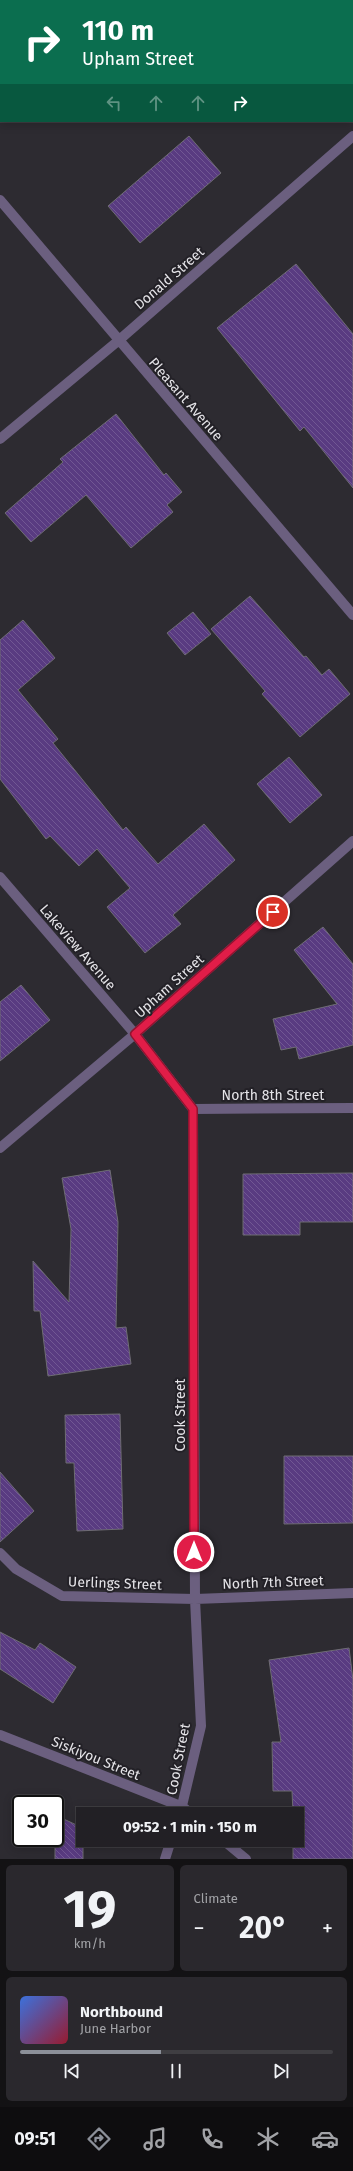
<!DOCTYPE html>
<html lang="en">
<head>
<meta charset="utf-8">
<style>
  body { margin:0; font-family:"Fira Sans",sans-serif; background:#2a282d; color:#f1f3f6; height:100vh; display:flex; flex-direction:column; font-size:15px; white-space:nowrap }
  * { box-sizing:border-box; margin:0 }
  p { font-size:13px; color:#a2a3a7 }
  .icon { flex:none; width:22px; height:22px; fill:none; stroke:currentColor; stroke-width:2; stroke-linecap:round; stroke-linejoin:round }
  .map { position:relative; height:1859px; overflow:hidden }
  .sheet { display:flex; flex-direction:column; gap:6px; padding:6px; background:#131214; flex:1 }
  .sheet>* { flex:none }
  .banner { position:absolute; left:0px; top:0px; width:353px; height:122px; box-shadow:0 2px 10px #0003,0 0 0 1px #3f3e42; background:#0b6e4f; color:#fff; overflow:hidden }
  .speed { position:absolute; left:12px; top:1795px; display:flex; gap:8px; font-size:20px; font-weight:700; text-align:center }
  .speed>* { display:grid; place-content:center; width:52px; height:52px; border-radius:50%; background:#222025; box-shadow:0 2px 10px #0003,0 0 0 1px #3f3e42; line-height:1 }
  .speed .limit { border:2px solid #111; border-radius:6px; background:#fff; color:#111 }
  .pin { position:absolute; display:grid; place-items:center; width:34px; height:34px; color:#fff; margin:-17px; border:2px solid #fff; border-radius:50%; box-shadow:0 1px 4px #0007 }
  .me { position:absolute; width:44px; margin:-22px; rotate:0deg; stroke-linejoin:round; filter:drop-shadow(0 0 3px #0008) }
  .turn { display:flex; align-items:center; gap:14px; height:84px; padding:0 16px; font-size:18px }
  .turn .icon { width:52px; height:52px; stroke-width:2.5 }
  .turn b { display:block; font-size:28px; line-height:34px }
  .lanes { display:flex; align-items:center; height:38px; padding:0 16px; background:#0003; justify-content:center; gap:20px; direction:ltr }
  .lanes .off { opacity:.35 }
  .big { font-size:30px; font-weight:700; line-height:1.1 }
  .sheet .tile { flex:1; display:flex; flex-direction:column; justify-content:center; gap:6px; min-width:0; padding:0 14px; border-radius:6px; background:#2a282d }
  .sheet .dial { align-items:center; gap:0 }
  .dial b { font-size:52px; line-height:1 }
  .song { display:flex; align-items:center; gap:12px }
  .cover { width:48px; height:48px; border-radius:6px; background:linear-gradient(135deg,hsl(220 70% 55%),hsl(350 70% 35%)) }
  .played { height:4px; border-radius:2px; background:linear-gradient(90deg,#8c9099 45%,#3f3e42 45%) }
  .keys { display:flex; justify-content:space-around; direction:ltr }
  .heat { display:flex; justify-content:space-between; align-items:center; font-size:22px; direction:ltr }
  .sheet .tiles { flex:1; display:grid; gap:6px; grid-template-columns:1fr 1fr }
  .tile:last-child { grid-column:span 2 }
  .trip { position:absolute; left:76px; top:1807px; width:228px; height:40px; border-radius:0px; background:#222025; box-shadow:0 2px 10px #0003,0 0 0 1px #3f3e42; font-weight:700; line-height:40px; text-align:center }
  .tab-bar { display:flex; height:64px; justify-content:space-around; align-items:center; background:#0e0d0f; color:#a2a3a7 }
  .tab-bar .icon { width:28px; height:28px }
  .tab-bar .on { color:#8c9099 }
  .tab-bar b { font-size:18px; color:#f1f3f6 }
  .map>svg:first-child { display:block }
  .building { fill:url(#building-back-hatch); stroke:#6e6c73 }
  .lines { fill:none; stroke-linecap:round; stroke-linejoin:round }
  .street { stroke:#6b5f7f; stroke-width:10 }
  .route-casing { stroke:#92132f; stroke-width:10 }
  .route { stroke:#e11d48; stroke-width:7 }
  .labels { text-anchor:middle; stroke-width:4; stroke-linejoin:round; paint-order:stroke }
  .street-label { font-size:14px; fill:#e5e4e8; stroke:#232127 }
</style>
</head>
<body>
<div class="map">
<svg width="353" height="1859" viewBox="0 0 353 1859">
  <defs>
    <pattern id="building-back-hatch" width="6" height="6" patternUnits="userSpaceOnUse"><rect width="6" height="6" fill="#593b81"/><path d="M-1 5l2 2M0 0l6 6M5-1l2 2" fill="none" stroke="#715793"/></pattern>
  </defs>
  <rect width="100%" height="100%" fill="#2d2b31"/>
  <path class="building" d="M189,136l32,37 -81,70 -32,-37z
    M296,264l57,70v154l-49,-61 -4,4 -83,-103z
    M116,414l48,61 2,-2 16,19 -15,13 6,7 -42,36 -45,-53 -55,47 -26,-29 58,-51 -3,-3z
    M250,596l54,61 2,-1 16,19 7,-6 21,25 -50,43 -38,-43 3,-3 -54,-62z
    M193,612l18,22 -26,21 -18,-22z
    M23,620l32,38 -37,32 40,49 -5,4 70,87 3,-3 32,37 46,-40 31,36 -62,55 8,9 -36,29 -38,-46 23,-19 -33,-39 -18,17 -29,-30 -4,3 -46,-60v-139z
    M289,757l33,38 -32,28 -33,-39z
    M323,927l30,37v81l-54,14 -3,-12 -15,3 -8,-31 64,-15 -43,-54z
    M21,985l29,35 -50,41v-59z
    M110,1170l8,52 -2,106 10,-1 5,37 -83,12 -8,-65h-6l-1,-50 36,41 2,-73 -9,-51z
    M353,1173v49h-53v13h-57v-61z
    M120,1414l3,115 -46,2 -3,-68h-8l-1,-48z
    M284,1456h69v67l-69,1z
    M0,1472l34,39 -34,31z
    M0,1632l35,18 5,-7 36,24 -23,36 -53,-34z
    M349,1648l4,32v179h-60v-19h4v-26h-4l-1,-23h-19l-1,-49h9l-12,-82z
    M55,1815l28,13v31h-28z"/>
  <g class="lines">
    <path class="street" d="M0,200l353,415
      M0,439l118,-98 235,-205
      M0,877l135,157 58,75 2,490 6,127 -21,88
      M193,1109l160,-1
      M0,1148l135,-114 218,-193
      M0,1553l16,16 46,27 133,3 158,-6
      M0,1735l183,72 8,7
      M223,1840l23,19
      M165,1859l6,-19"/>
  </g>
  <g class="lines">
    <defs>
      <path id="route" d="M194,1552l-1,-443 -58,-75 138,-122"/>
    </defs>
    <use href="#route" class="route-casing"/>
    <use href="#route" class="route"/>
  </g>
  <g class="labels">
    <g class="street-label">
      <text transform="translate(169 278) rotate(-41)" y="5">Donald Street</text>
      <text transform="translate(186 399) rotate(49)" y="5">Pleasant Avenue</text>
      <text transform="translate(78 947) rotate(49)" y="5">Lakeview Avenue</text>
      <text transform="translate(169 986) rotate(-42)" y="5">Upham Street</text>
      <text x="273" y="1100">North 8th Street</text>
      <text transform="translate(180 1415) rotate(-90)" y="5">Cook Street</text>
      <text transform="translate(273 1582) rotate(-2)" y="5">North 7th Street</text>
      <text transform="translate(115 1583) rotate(2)" y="5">Uerlings Street</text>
      <text transform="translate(96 1758) rotate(22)" y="5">Siskiyou Street</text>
      <text transform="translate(178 1759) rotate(-79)" y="5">Cook Street</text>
    </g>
  </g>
</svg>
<div class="speed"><div class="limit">30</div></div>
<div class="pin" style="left:273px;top:912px;background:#d93025"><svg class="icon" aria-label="arrive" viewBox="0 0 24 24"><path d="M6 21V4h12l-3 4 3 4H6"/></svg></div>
<svg class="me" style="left:194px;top:1552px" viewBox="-20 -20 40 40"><circle r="17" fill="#e11d48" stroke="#fff" stroke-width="3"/><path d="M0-11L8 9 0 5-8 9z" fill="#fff"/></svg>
<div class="trip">09:52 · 1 min · 150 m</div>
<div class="banner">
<div class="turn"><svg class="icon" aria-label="right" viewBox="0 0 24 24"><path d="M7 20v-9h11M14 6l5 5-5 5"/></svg><div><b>110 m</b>Upham Street</div></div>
<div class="lanes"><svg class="icon off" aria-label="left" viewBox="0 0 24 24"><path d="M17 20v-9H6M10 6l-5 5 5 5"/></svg><svg class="icon off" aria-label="ahead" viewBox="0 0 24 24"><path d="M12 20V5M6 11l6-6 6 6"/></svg><svg class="icon off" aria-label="ahead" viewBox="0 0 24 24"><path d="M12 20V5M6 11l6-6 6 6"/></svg><svg class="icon" aria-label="right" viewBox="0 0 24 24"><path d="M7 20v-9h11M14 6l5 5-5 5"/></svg></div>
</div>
</div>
<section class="sheet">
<div class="tiles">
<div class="tile dial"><b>19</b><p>km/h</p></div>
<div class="tile"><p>Climate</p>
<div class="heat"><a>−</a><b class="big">20°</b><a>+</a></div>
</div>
<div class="tile">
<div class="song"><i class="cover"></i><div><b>Northbound</b><p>June Harbor</p></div></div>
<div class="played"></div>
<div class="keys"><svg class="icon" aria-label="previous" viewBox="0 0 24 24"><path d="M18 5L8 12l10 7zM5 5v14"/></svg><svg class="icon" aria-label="pause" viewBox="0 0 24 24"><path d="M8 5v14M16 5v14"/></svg><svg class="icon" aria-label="next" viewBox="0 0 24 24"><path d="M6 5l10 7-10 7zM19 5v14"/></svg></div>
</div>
</div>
</section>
<nav class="tab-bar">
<b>09:51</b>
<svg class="icon on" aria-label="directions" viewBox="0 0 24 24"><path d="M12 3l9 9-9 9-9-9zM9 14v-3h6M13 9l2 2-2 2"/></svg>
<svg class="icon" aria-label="music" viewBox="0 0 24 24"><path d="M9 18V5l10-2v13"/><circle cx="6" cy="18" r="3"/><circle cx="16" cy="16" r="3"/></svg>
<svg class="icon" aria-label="phone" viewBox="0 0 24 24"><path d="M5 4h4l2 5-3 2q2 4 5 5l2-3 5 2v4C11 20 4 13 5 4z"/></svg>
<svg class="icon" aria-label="climate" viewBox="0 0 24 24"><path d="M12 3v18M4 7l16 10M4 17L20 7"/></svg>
<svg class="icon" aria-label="car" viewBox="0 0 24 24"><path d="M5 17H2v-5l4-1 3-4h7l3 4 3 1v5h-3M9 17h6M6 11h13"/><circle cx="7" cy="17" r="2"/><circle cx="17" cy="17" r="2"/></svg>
</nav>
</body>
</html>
